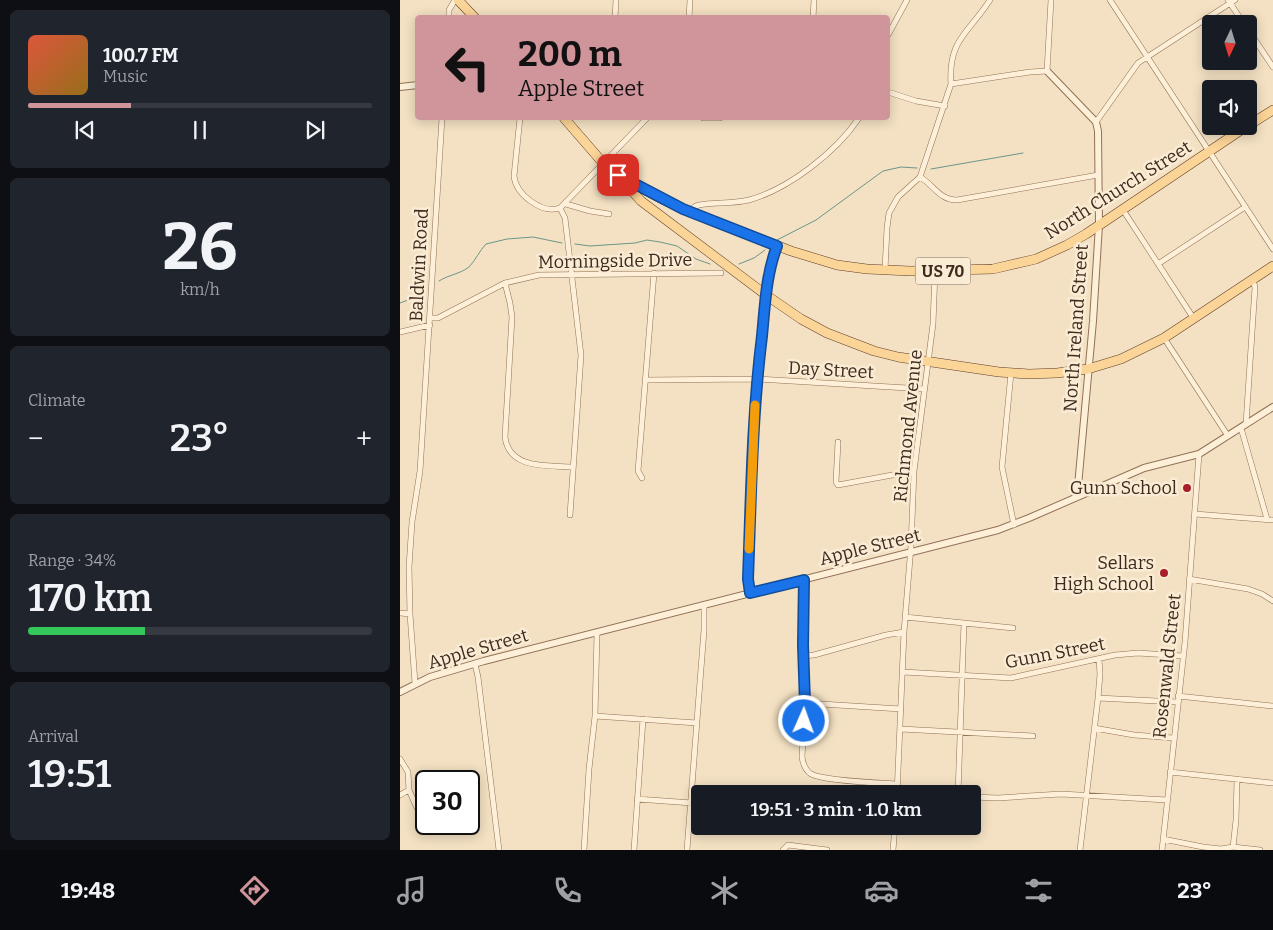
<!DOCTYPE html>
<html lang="en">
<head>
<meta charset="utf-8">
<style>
  body { margin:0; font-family:Bitter,serif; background:#20242c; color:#f1f3f6; height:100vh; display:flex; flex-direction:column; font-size:19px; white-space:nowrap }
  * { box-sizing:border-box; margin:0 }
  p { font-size:16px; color:#9ea1a6 }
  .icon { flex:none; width:28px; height:28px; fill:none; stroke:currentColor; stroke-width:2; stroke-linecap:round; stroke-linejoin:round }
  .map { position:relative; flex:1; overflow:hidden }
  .drawer { display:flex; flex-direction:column; gap:10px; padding:10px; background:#0d0f14; width:400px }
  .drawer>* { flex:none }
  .banner { position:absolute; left:15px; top:15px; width:475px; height:105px; border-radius:5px; box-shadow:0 2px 12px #0003; background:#d0949b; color:#111; overflow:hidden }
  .needle { width:32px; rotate:184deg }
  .controls { position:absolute; left:802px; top:15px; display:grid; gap:10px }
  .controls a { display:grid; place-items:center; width:55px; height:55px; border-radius:5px; background:#171b24; box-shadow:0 2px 12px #0003; font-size:25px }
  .speed { position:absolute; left:15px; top:770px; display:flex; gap:10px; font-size:25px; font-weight:700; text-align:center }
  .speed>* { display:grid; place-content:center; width:65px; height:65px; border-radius:50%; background:#171b24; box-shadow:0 2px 12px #0003; line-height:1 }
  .speed .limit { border:2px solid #111; border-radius:8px; background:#fff; color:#111 }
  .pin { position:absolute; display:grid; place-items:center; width:42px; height:42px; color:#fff; margin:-21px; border-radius:10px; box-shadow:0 2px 8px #0006 }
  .me { position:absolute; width:55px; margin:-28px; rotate:2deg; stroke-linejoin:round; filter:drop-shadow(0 0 4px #0008) }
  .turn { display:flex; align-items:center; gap:18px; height:105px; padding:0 20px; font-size:22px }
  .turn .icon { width:65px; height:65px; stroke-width:2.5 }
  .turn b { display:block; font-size:35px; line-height:42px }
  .big { font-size:38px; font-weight:600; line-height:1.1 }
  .drawer .tile { flex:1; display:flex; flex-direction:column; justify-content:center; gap:8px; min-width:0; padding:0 18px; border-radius:8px; background:#20242c }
  .drawer .dial { align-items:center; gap:0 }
  .dial b { font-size:65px; line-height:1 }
  .song { display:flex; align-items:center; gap:15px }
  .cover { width:60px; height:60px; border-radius:8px; background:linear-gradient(135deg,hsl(10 70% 55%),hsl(40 70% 35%)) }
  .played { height:5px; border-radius:2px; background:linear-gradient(90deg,#d0949b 30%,#363941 30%) }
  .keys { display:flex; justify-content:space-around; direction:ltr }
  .heat { display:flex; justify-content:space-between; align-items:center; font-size:28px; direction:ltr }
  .charge { height:8px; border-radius:4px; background:linear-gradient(90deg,#34c759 34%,#363941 0) }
  .trip { position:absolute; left:291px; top:785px; width:290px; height:50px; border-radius:5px; background:#171b24; box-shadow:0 2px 12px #0003; font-weight:600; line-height:50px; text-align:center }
  .menu { display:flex; height:80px; justify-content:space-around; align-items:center; background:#090b0e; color:#9ea1a6 }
  .menu .icon { width:35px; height:35px }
  .menu .selected { color:#d0949b }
  .menu b { font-size:22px; color:#f1f3f6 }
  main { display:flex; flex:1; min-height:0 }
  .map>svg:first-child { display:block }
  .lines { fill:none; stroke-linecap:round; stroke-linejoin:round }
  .stream { stroke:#6b9688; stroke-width:1 }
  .minor-casing { stroke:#917157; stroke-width:6 }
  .tertiary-casing { stroke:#917157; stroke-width:8 }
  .primary-casing { stroke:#5e3f2b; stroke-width:10 }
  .minor { stroke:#fdefd8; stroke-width:5 }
  .tertiary { stroke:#fdefd8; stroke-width:6 }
  .primary { stroke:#fbd497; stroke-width:9 }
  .route-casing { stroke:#114b97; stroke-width:12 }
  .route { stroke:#1a73e8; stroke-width:9 }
  .slow { stroke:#f59e0b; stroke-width:9 }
  .poi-dot { fill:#a81f2b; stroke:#faecd4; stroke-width:2 }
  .labels { text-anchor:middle; stroke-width:5; stroke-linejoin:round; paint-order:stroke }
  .shield { fill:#faecd4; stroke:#776554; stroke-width:1 }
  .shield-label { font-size:16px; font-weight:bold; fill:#3f2b1d }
  .street-label { font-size:18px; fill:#3f2b1d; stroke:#faecd4 }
  .poi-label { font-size:18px; fill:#3f2b1d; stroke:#faecd4; text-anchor:end }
</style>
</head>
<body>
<main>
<section class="drawer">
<div class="tile">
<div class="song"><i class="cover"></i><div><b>100.7 FM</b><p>Music</p></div></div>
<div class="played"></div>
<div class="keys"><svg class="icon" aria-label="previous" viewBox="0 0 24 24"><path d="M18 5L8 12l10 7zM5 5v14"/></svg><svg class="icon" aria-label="pause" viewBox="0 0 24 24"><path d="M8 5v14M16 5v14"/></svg><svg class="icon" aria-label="next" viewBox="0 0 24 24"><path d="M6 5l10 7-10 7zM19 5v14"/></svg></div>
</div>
<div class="tile dial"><b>26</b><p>km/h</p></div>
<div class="tile"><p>Climate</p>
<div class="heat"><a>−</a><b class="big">23°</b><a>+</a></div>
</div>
<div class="tile"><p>Range · 34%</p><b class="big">170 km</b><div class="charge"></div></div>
<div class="tile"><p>Arrival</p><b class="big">19:51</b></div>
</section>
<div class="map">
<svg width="873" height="850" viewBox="0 0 873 850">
  <rect width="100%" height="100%" fill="#f4e1c3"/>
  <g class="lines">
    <path class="stream" d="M531,169l92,-16
      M377,240l39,-20 67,-49 18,-4 16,1
      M175,244l15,2 45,-3 12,-3 13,2 17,4 19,13 14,5
      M339,264l15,-6 11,-8
      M39,281c9,-6 21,-7 30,-14 6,-6 11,-17 17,-23l21,-5 26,-2 29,6
      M0,303l11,-4 13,-9"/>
    <defs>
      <path id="minor" d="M710,0l163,249
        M828,0l16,24
        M49,18v-8l6,-10
        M215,18l1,-18
        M289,18l1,-18
        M413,18l1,-18
        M849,31l24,36
        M488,35l19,-35
        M551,84l79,-12 17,-1 4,-71
        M488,92l28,9 29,5
        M120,118l-6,58c2,19 28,38 46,32
        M303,118h17
        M696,122l42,-59 97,-63
        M520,177c14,8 19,23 37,23l141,-25
        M166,204l24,7 19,3
        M160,208l5,10 16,137 -11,160
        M160,208l87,-90
        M723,210l71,109
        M290,212c2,-4 4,-6 9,-7 16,-3 33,-1 50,-5 40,-11 87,-48 110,-82
        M758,264l87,-57
        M485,270l2,-42 2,-15 9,-16 22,-20 31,-93c-3,-45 18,-51 39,-84
        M105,283l5,20 2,14 -7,120c4,33 43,28 68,30
        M30,318h8l67,-35 34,-8 182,-2
        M0,332l30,-7
        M764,338l64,98
        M611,373l-9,94 12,58
        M246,380l110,-1 168,10
        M846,424l8,-122 1,-14 -2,-9
        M841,428l26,91
        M438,442l-2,40 2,3 76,-14
        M242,478l-4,-7 16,-198
        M795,514l78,6
        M789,579l59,10 14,5 11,7
        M404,580l-1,65 2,58 -3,54c1,7 3,13 9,17 13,7 69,9 86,10
        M350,593l-2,-14c4,-81 4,-163 14,-243 3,-31 4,-61 15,-90
        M0,613l10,1
        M505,617l108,11
        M403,656l11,-1 72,-20 18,-3
        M75,664l3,13 21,173
        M503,672l108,6 104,-23 23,-2 45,3
        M15,683l-5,-69 -1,-47 3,-45 8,-51 22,-353
        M778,696l95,10
        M698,698l79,4
        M405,703l96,6
        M195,716l102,7
        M694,728l40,7 39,3
        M501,729l132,7
        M0,759l8,13 1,18 8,18
        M770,772l103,11
        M497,794l7,-162 7,-86 3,-75 19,-147 2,-53
        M558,794l6,-171
        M0,795l9,-5
        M572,797l26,1 63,-4 106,6
        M237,799l55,4
        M763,839l40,8 18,2 12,-2 27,3
        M833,847l3,-27 1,-41
        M184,850l5,-81 6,-53 2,-83
        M234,850l9,-131
        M287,850l17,-220v-25
        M383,850l5,-5 39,5
        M493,850l2,-24
        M680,850l18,-152 2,-24 -1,-15
        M762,850l23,-208 14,-188"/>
      <path id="tertiary" d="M647,71l49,51 2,9 1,94 -6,96 -16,176
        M0,87l18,-2
        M0,692l30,-15 54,-16 514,-131 31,-12 115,-50 55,-14 74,-47"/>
      <path id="primary" d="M58,0l17,18
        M164,118l39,45 15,12 42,23 23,11 108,42 46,14 30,4 43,2 83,-2 43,-10 31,-14 19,-11 161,-108
        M849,125l24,-15
        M223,181l18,20 125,94 35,24 26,14 47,18 24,6 101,15 30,2 28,-1 31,-4 33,-10 43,-21 109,-72"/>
    </defs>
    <use href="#minor" class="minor-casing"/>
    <use href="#tertiary" class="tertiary-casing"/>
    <use href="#primary" class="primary-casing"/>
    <use href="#minor" class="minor"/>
    <use href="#tertiary" class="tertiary"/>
    <use href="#primary" class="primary"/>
  </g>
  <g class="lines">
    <defs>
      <path id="route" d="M218,175l65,34 94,37c-11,29 -12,59 -15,90 -10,80 -11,162 -14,243l2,14 54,-13 -1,65 2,58 -1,18"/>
    </defs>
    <use href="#route" class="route-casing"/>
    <use href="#route" class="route"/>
    <path class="slow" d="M349,549l6,-144"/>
  </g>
  <g class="poi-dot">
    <circle cx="787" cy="488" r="5"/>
    <circle cx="764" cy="573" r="5"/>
  </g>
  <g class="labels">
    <rect class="shield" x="515.5" y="257.5" width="55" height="27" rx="4"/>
    <g class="shield-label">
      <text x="543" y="277">US 70</text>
    </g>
    <g class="street-label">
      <text transform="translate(718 190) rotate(-32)" y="6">North Church Street</text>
      <text transform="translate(215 261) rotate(-1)" y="6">Morningside Drive</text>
      <text transform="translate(19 265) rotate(-87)" y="6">Baldwin Road</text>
      <text transform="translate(676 328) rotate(-86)" y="6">North Ireland Street</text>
      <text transform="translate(431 370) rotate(3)" y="6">Day Street</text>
      <text transform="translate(508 426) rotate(-84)" y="6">Richmond Avenue</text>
      <text transform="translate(470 547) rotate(-14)" y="6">Apple Street</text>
      <text transform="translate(78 649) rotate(-16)" y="6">Apple Street</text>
      <text transform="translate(655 653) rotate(-11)" y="6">Gunn Street</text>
      <text transform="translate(767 666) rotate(-84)" y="6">Rosenwald Street</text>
    </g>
    <g class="poi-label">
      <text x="777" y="494">Gunn School</text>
      <text x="754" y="569">Sellars<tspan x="754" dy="21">High School</tspan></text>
    </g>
  </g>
</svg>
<div class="controls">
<a><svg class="needle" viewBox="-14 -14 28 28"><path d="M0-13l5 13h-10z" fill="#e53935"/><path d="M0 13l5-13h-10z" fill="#9ea1a6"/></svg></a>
<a><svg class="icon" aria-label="sound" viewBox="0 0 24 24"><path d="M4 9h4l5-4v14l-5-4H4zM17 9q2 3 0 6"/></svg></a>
</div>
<div class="speed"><div class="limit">30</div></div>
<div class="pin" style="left:218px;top:175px;background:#d93025"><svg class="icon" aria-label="arrive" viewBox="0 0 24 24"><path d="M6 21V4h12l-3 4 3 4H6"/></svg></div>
<svg class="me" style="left:404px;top:721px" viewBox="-20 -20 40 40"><circle r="17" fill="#1a73e8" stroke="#fff" stroke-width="3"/><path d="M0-11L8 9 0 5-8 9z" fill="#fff"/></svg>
<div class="trip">19:51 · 3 min · 1.0 km</div>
<div class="banner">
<div class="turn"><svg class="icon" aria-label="left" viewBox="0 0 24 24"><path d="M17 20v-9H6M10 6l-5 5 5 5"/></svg><div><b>200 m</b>Apple Street</div></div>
</div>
</div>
</main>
<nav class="menu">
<b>19:48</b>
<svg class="icon selected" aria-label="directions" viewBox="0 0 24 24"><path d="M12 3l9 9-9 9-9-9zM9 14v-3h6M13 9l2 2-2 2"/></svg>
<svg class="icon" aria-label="music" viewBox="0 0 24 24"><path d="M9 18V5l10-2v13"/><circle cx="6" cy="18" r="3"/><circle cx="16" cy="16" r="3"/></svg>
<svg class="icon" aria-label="phone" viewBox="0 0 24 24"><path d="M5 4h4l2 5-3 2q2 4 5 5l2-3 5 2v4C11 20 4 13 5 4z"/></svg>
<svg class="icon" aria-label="climate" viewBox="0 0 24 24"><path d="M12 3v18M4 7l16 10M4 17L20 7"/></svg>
<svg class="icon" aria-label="car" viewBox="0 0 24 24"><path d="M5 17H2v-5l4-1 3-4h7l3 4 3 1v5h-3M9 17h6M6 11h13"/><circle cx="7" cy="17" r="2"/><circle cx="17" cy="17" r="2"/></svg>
<svg class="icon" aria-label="filters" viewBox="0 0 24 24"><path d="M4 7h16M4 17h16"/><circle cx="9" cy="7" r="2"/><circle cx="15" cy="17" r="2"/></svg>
<b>23°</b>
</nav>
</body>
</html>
